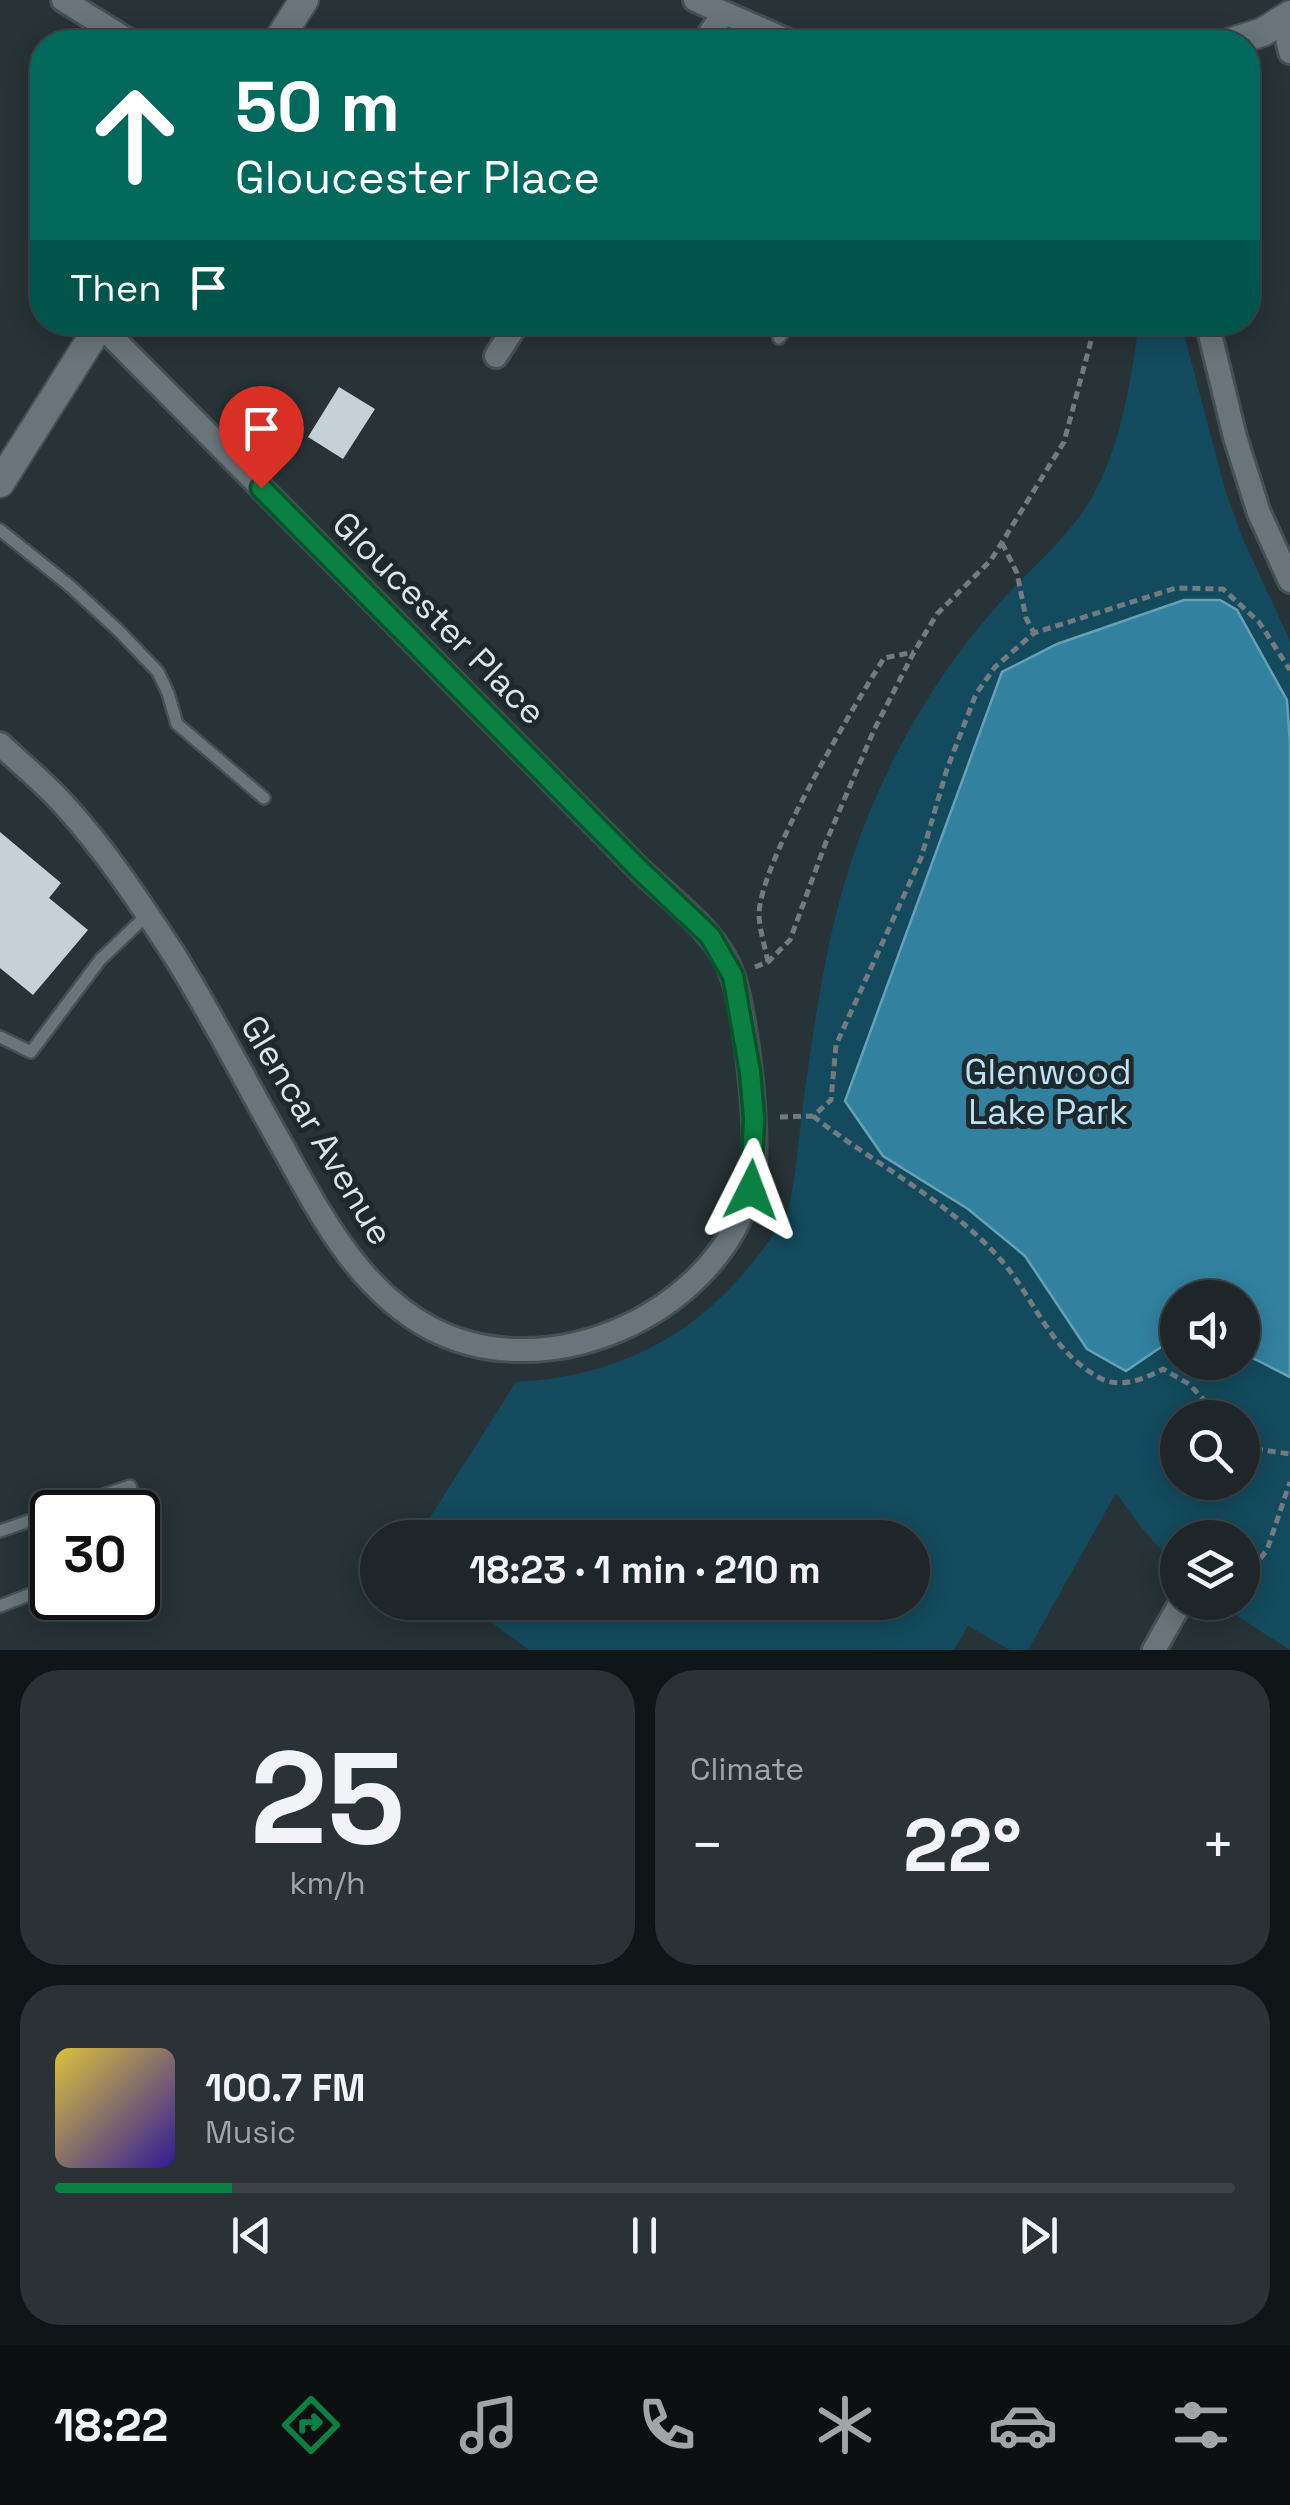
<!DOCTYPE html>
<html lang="en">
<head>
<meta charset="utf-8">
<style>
  body { margin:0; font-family:"Space Grotesk",sans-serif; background:#2b3235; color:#f1f3f6; height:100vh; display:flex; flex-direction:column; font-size:38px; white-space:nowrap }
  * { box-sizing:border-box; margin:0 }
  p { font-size:32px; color:#a1a5a8 }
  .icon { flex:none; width:55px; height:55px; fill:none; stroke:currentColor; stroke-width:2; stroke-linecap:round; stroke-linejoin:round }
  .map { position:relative; height:1650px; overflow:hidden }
  .details { display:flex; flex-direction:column; gap:20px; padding:20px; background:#101517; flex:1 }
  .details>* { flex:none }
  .banner { position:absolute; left:30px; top:30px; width:1230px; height:305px; border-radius:40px; box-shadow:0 5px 25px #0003,0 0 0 2px #3c4346; background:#00695c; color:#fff; overflow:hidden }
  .buttons { position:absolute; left:1160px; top:1280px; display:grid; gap:20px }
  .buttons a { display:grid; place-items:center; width:100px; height:100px; border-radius:50%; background:#1e2629; box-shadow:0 5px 25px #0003,0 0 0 2px #3c4346; font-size:50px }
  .speed { position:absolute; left:30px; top:1490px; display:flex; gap:20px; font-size:50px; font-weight:700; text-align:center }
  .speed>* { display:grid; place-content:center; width:130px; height:130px; border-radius:50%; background:#1e2629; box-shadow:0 5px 25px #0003,0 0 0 2px #3c4346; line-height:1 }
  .speed .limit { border:5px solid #111; border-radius:15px; background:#fff; color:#111 }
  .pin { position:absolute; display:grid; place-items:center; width:85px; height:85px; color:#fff; margin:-102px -42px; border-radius:50% 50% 50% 0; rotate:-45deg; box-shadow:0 0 10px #0007 }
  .pin .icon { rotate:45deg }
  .me { position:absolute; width:110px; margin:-55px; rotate:3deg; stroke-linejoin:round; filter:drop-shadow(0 0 8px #0008) }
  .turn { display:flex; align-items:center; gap:35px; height:210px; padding:0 40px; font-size:45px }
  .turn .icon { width:130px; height:130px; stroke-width:2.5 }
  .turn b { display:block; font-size:70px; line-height:85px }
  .then { display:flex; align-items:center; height:95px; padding:0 40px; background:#0003; gap:20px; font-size:38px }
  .big { font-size:75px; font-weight:700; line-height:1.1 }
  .details .card { flex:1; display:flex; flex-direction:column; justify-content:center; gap:15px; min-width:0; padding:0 35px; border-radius:40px; background:#2b3235 }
  .details .dial { align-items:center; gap:0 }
  .dial b { font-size:130px; line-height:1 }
  .song { display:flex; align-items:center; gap:30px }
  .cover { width:120px; height:120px; border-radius:15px; background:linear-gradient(135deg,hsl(50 70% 55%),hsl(250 70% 35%)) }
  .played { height:10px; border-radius:5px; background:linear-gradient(90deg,#0b8043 15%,#3c4346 15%) }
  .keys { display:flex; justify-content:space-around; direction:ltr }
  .heat { display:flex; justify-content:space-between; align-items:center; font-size:55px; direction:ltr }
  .details .tiles { flex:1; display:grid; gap:20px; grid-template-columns:1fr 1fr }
  .card:last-child { grid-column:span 2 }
  .trip { position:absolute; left:360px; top:1520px; width:570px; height:100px; border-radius:50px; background:#1e2629; box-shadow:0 5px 25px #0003,0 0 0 2px #3c4346; font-weight:700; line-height:100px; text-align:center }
  .tab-bar { display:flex; height:160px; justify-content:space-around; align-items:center; background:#0c0f10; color:#a1a5a8 }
  .tab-bar .icon { width:70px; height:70px }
  .tab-bar .on { color:#0b8043 }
  .tab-bar b { font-size:45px; color:#f1f3f6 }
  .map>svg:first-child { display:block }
  .green { fill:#134a5d; fill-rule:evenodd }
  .water { fill:#32829f; stroke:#66a0b5; stroke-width:2.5 }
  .building { fill:#c4d2d7 }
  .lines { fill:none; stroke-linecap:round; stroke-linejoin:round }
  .service-casing { stroke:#465053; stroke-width:16 }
  .minor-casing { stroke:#465053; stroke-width:28 }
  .tertiary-casing { stroke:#465053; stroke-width:32 }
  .path { stroke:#727b7f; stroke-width:5; stroke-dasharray:8 5; stroke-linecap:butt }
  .service { stroke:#69757a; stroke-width:11 }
  .minor { stroke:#69757a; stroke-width:22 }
  .tertiary { stroke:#69757a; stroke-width:28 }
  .route-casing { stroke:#07532c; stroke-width:25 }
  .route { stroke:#0b8043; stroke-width:18 }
  .labels { text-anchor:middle; stroke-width:10; stroke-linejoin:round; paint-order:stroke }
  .street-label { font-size:35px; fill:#dee5e7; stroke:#1e292d }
  .park-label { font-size:35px; fill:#bbe3f4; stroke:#1e292d }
</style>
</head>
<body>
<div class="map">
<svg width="1290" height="1650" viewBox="0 0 1290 1650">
  <rect width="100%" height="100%" fill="#283337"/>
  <path class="green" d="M1139,323h42l45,170 17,46 47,102v1009l-73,-47 25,-1v-64h-64l-1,30 -37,-42 -24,-33 -88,157h-18l-42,-24 -14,24h-425l-64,-47 447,-1v-64h-495l99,-156c122,-6 207,-64 270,-167 8,-13 15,-98 18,-119 13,-91 25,-179 58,-265 31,-81 78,-162 136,-226 31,-36 71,-67 94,-108 29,-51 39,-117 47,-174zM1178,1298h64v64h-64zM1178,1418h64v64h-64z"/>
  <path class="water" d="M1184,600h36l17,10 50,90 3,44v633l-47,-24 -1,-55h-64l-1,38 -51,35 -39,-22 -62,-93 -57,-47 -85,-53 -38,-55 157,-429 55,-28z"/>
  <path class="building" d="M339,387l36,22 -32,50 -35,-22z
    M0,832l61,51 -12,15 39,32 -55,65 -33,-27z"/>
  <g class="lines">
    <defs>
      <path id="service" d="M779,338l10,-16
        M0,530l70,56 49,45 39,41 10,21 9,31 87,74
        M0,1037l31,15 69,-92 47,-45
        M53,1512l77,-26 20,63 -12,5
        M0,1531l52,-18
        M0,1606l52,-20"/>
      <path id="minor" d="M63,0l68,42
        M695,0l96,42
        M1283,19l7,33
        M704,42l19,-28
        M1207,322l28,115 24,76 31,68
        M496,356l22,-34
        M0,744c22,21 46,40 66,63 40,44 74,96 107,146 39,62 72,128 108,191 39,70 77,146 151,185 114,59 278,-12 317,-134 14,-43 -2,-173 -16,-218 -14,-44 -61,-76 -93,-107l-540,-545
        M1154,1650l27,-48"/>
      <path id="tertiary" d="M277,42l27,-42
        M1231,42l32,-10 27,-17
        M0,483l102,-161"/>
    </defs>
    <use href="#service" class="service-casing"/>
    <use href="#minor" class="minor-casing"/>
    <use href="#tertiary" class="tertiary-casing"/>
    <path class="path" d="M1002,543l15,30 9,45 8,15
      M768,962c-3,-15 -8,-31 -9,-46 -1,-51 95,-210 125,-258l30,-6
      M755,967l13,-5 22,-22 36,-98 48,-112 40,-78 23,-38 54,-54 73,-118 32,-120
      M813,1116c61,48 136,85 188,144 34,39 48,89 97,117 20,12 45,3 65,-8l26,15 32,34
      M780,1117l33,-1 18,-16 5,-55 85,-187 26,-89 29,-75 19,-27 39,-34 142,-45 47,1 36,33 31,48
      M1242,1447l48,7
      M1242,1575l6,-1 19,-24 23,-68"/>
    <use href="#service" class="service"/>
    <use href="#minor" class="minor"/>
    <use href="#tertiary" class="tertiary"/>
  </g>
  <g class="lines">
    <defs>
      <path id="route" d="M261,488l379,382 70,66 23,40 17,96 4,46 -3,72"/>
    </defs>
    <use href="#route" class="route-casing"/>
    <use href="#route" class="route"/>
  </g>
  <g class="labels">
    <g class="street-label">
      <text transform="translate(439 618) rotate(45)" y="12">Gloucester Place</text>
      <text transform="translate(317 1130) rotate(59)" y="12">Glencar Avenue</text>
    </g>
    <g class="park-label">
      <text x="1048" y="1084">Glenwood<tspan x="1048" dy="40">Lake Park</tspan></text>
    </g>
  </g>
</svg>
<div class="buttons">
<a><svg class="icon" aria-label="sound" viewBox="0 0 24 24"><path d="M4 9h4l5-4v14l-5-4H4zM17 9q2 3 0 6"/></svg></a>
<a><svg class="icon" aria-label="search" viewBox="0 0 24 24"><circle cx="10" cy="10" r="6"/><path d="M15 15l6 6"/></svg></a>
<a><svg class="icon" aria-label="layers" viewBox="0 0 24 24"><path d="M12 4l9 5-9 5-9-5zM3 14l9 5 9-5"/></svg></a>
</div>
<div class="speed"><div class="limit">30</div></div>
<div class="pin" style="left:261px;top:488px;background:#d93025"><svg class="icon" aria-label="arrive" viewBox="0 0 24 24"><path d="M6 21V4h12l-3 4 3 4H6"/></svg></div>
<svg class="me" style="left:751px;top:1190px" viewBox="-20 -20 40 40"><path d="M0-17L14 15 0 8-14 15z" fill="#0b8043" stroke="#fff" stroke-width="4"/></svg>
<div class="trip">18:23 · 1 min · 210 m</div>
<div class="banner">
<div class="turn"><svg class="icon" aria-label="ahead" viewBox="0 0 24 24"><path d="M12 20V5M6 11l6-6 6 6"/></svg><div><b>50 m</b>Gloucester Place</div></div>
<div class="then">Then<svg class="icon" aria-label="arrive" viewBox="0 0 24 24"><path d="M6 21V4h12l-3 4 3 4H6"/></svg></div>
</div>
</div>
<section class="details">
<div class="tiles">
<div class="card dial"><b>25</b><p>km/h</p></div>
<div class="card"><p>Climate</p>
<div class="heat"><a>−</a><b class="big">22°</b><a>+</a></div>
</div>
<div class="card">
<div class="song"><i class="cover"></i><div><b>100.7 FM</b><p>Music</p></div></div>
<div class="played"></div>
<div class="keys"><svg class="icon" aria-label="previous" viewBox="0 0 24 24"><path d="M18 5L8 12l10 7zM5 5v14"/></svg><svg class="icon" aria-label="pause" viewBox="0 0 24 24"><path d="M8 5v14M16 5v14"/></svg><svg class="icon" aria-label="next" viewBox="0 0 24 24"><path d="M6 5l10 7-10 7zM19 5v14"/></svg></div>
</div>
</div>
</section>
<nav class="tab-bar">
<b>18:22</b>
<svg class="icon on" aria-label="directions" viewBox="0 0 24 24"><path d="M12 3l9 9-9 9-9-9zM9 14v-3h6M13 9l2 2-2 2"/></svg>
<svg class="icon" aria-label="music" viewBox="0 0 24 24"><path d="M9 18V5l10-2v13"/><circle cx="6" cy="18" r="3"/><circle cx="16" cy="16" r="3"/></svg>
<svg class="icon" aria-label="phone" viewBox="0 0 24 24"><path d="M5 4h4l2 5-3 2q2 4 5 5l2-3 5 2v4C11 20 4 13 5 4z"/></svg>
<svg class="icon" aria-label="climate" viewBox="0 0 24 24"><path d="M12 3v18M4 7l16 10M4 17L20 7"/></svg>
<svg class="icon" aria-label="car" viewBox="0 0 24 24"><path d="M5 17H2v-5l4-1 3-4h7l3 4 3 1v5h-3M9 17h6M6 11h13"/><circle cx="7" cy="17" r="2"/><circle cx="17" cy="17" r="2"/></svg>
<svg class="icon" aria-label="filters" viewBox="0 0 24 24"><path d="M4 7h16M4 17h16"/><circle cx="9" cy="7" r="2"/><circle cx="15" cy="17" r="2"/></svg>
</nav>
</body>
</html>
